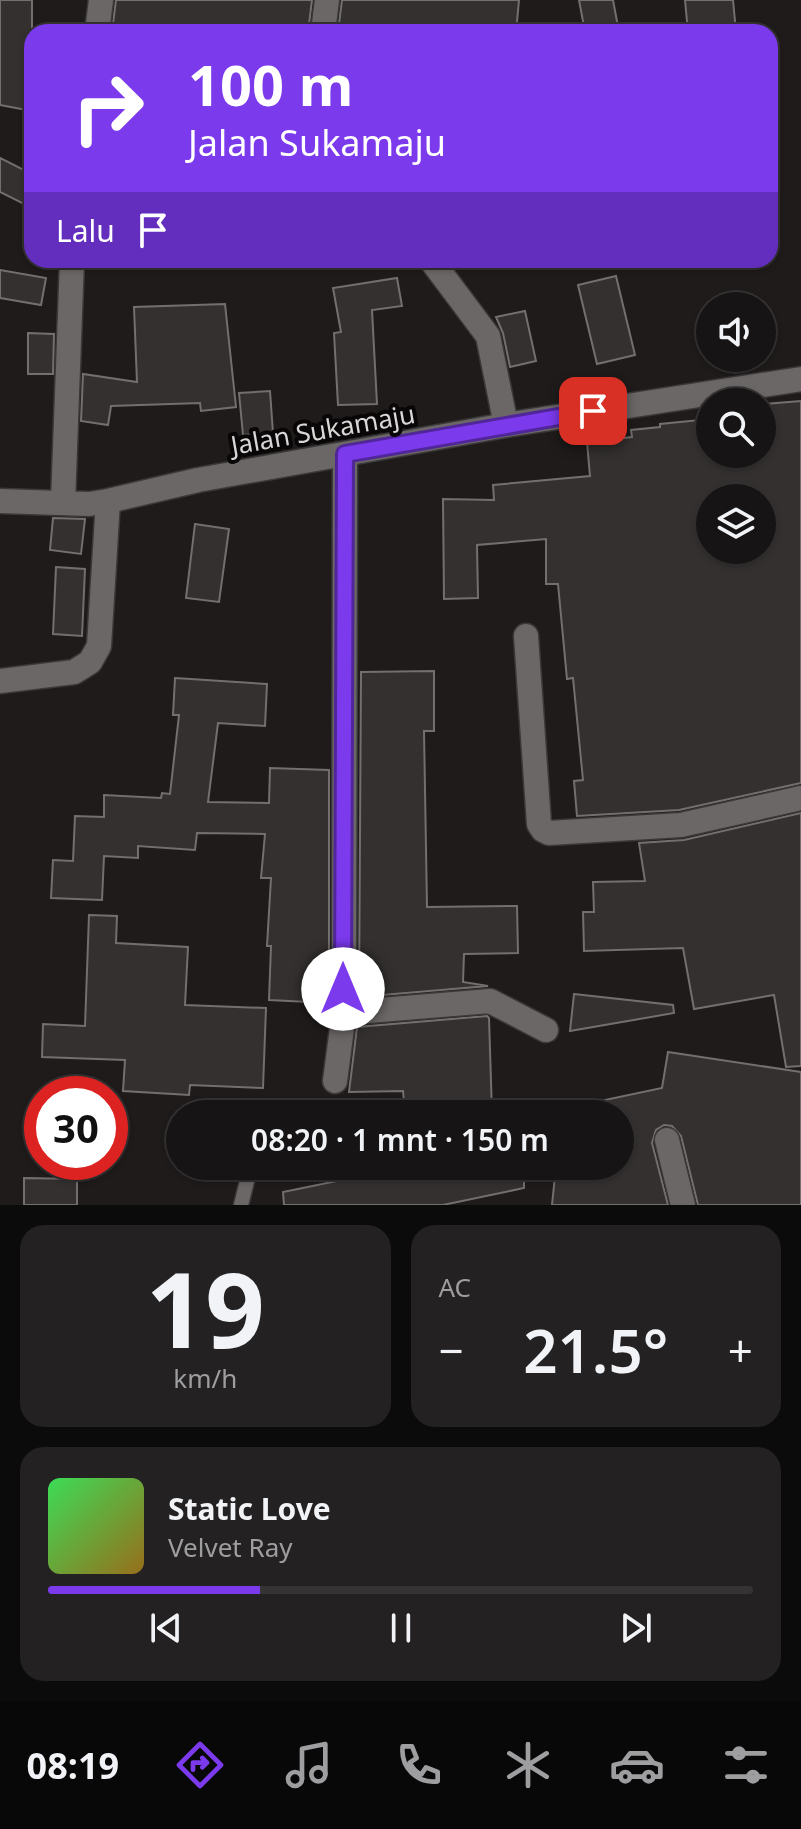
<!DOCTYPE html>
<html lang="id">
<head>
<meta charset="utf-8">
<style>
  body { margin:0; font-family:"Noto Sans",sans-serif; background:#232122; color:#f1f3f6; height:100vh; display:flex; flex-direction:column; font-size:30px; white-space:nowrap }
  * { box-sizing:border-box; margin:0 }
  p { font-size:26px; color:#9e9ea0 }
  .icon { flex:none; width:44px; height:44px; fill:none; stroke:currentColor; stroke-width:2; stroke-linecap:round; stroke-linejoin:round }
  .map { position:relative; height:1205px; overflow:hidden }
  .details { display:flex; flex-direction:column; gap:20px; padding:20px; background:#0c0b0b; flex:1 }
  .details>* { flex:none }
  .banner { position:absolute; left:24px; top:24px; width:754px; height:244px; border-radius:24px; box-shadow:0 2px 6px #0004,0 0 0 2px #353334; background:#7c3aed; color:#fff; overflow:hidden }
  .tools { position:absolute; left:696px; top:292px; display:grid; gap:16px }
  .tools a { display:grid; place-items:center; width:80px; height:80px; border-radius:50%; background:#161414; box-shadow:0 2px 6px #0004,0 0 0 2px #353334; font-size:40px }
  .speed { position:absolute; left:24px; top:1076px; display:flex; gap:16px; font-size:40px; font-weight:700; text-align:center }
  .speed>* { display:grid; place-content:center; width:104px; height:104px; border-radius:50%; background:#161414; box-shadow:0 2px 6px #0004,0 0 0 2px #353334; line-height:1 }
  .speed .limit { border:12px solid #d22; background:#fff; color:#111 }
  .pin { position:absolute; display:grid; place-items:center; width:68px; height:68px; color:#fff; margin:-34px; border-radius:16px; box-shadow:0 4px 12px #0006 }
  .me { position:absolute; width:88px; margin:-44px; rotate:0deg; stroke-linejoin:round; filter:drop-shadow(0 0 6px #0008) }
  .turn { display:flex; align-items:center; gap:28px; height:168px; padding:0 32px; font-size:36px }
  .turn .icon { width:104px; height:104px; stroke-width:2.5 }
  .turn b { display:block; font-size:56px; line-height:68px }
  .then { display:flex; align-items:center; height:76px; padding:0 32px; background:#0003; gap:16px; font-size:30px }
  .big { font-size:60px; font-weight:600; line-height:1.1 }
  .details .widget { flex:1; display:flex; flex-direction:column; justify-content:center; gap:12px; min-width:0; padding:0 28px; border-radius:24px; background:#232122 }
  .details .dial { align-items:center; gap:0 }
  .dial b { font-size:104px; line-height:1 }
  .song { display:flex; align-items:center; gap:24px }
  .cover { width:96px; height:96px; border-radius:12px; background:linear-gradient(135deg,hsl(130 70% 55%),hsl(40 70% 35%)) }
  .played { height:8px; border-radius:4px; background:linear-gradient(90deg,#7c3aed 30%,#353334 30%) }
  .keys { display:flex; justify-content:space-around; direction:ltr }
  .heat { display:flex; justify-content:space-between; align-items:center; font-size:44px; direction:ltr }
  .details .tiles { flex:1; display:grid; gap:20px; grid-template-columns:1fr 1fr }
  .widget:last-child { grid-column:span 2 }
  .trip { position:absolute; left:166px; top:1100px; width:468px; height:80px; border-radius:40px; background:#161414; box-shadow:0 2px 6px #0004,0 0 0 2px #353334; font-weight:600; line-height:80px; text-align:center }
  .tab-bar { display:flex; height:128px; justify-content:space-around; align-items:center; background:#090808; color:#9e9ea0 }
  .tab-bar .icon { width:56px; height:56px }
  .tab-bar .on { color:#7c3aed }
  .tab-bar b { font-size:36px; color:#f1f3f6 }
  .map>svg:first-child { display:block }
  .building { fill:#33302f; stroke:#736f6e; stroke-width:2; fill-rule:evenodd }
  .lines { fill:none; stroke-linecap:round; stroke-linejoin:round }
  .lane-casing { stroke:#3a3838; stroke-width:17 }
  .street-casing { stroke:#3a3838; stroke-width:27 }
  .lane { stroke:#6b6766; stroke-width:14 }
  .street { stroke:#6b6766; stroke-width:24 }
  .route-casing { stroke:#51269a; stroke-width:20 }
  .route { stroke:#7c3aed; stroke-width:14 }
  .labels { text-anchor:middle; stroke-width:8; stroke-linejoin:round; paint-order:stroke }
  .street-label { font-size:26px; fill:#d9d6d6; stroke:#080606 }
</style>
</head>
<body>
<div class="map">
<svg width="801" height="1205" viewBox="0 0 801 1205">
  <rect width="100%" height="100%" fill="#1e1b1a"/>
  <path class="building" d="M0,0h32v111l-32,-6z
    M116,0h196l-4,32h-196z
    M342,0h177l-3,32h-178z
    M579,0h34l6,32h-34z
    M685,0h48l3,32h-48z
    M0,158l32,16v34l-32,-16z
    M0,270l46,8 -5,27 -41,-7z
    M616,276l19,79 -38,9 -19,-79z
    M397,278l5,28 -30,4 5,94 -39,1 -4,-72 7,-1 -8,-44z
    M225,304l11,103 -35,4 -1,-8 -89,3 -3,19 -27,-4 2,-47 54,8 -3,-75z
    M525,311l11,50 -26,6 -7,-34 -7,-16z
    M28,333l26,1 -1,40h-25z
    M270,391l3,42 -30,2 -4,-42z
    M801,401v382l-122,27 -102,6 -3,-35 9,-1 -10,-102 -6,1 -9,-95h-12v-45l-69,6 1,53 -34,1 -1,-100 51,1 -1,-15 97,-9 -3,-34 45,-5 -1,-7 29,-3v-3l50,-5v35h52v-40h4l-1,-10zM710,498h52v52h-52z
    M53,518l32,1 -4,35 -31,-4z
    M195,524l34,5 -10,73 -33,-4z
    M56,567l29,2 -3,67 -29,-2z
    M434,671v60h-10l3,176 90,-1 1,47 -54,1 -1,28 25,4 -129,11 2,-325z
    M175,678l92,6 -2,42 -47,-3 -10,79 61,1 1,-35 59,2v233l-60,-3 2,-54h-4l4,-68h-10l4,-44 -68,-1 -2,17 -57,-4v12l-34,-2 -2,44 -51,-2 2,-38 20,1 2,-45 29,1v-22l57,3 1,-5 8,1 9,-79h-6z
    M801,813v253l-15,1 -12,-72 -80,14 -11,-61 -99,3 -1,-39h11l-1,-30 52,-1 -6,-38 45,-3z
    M89,915l28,1 -1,27 72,4 -3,58 81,3 -3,80 -73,-3 -1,10 -66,-4 2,-31 -83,-3 1,-33 42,2z
    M574,994l99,11 1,8 -104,18z
    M487,1016l2,2 3,96h-87l-2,-23 -54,1 8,-65z
    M668,1052l133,20v133h-103l-17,-69 -9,-10 -8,-1 -8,5 -4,13 16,62h-116l4,-39h64v-52h-33l-1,-10 76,-16z
    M410,1166h114v22l-81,17h-159l-1,-13z
    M24,1178l53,1v26h-53z"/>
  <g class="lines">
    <defs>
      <path id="lane" d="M241,1205l8,-32"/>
      <path id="street" d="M97,32l4,-32
        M323,32l4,-32
        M431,260l57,76 18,89
        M345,454l-1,559 146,-12 56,29
        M0,501l89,3 19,-3
        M63,502l9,-242
        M526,636l13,188 4,6 6,3 132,-8 120,-27
        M0,681l74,-9 16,-10 9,-16 9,-145 90,-21 308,-55 295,-46
        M335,1081l9,-68
        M667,1140l16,65"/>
    </defs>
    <use href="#lane" class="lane-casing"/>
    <use href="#street" class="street-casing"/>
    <use href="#lane" class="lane"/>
    <use href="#street" class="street"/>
  </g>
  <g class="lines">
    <defs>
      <path id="route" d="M343,989l2,-535 248,-43"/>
    </defs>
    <use href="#route" class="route-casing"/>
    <use href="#route" class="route"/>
  </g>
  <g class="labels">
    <g class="street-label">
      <text transform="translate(323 430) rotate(-10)" y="9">Jalan Sukamaju</text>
    </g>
  </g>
</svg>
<div class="tools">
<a><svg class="icon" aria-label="sound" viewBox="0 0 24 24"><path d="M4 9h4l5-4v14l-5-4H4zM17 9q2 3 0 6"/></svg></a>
<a><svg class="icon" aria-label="search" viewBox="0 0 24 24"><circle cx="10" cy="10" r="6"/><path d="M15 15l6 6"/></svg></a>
<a><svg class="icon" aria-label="layers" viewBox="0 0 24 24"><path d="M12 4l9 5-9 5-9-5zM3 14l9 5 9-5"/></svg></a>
</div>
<div class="speed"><div class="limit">30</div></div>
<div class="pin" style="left:593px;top:411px;background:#d93025"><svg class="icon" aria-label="arrive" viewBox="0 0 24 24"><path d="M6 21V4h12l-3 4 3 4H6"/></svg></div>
<svg class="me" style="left:343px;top:989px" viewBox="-20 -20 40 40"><circle r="19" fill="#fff"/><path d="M0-13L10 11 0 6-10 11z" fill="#7c3aed"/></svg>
<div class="trip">08:20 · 1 mnt · 150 m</div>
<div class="banner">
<div class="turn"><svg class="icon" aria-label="right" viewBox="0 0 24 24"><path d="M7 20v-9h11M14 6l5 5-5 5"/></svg><div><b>100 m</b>Jalan Sukamaju</div></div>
<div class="then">Lalu<svg class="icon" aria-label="arrive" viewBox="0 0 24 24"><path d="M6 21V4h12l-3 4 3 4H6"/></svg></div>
</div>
</div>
<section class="details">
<div class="tiles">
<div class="widget dial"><b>19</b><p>km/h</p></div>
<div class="widget"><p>AC</p>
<div class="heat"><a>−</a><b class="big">21.5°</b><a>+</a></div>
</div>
<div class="widget">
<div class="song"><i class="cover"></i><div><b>Static Love</b><p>Velvet Ray</p></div></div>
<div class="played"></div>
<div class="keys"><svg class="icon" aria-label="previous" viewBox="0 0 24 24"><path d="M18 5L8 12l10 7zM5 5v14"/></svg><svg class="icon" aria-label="pause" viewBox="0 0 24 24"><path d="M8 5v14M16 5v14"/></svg><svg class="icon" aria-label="next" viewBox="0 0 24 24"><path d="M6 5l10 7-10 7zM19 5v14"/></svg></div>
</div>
</div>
</section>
<nav class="tab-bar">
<b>08:19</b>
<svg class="icon on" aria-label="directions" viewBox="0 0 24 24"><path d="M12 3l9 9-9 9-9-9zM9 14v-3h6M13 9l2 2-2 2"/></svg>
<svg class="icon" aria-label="music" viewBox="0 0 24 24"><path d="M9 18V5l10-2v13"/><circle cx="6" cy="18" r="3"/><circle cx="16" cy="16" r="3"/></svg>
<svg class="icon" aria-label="phone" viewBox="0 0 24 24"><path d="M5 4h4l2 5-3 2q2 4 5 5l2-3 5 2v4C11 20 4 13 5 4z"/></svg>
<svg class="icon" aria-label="climate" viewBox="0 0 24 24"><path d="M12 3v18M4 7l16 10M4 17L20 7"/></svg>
<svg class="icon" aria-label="car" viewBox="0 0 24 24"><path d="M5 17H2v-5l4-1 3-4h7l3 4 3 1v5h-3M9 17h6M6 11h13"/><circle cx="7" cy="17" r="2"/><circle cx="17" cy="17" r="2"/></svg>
<svg class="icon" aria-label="filters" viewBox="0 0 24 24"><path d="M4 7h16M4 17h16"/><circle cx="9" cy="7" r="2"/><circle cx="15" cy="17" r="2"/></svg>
</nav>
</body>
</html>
